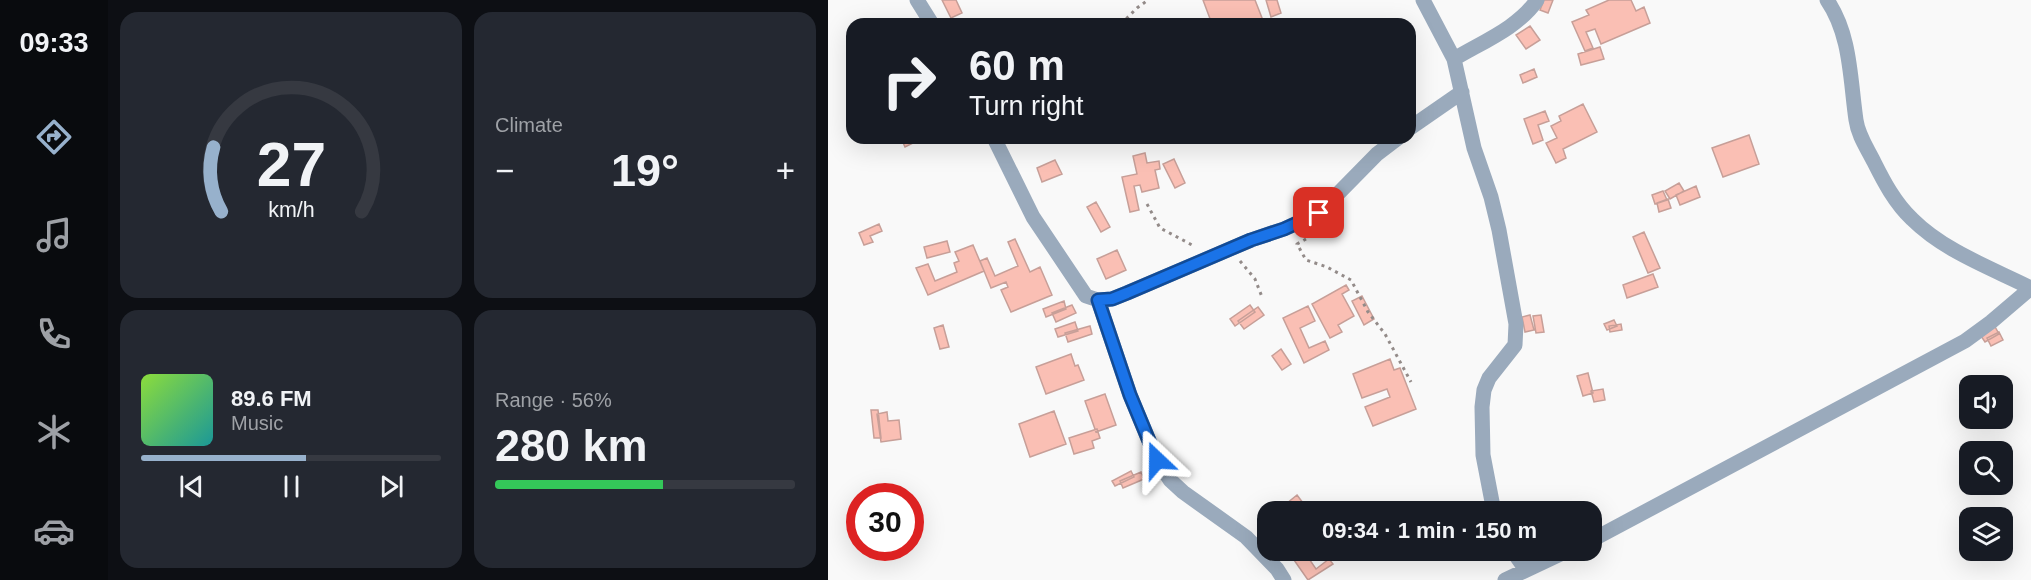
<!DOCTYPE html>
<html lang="en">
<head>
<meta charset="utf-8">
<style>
  body { margin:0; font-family:Helvetica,sans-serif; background:#242831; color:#f1f3f6; height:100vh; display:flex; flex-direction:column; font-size:22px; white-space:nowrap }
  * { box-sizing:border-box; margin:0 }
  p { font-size:20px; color:#9ea1a6 }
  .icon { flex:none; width:33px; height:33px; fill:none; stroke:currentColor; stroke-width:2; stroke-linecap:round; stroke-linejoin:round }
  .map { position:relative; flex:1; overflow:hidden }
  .sheet { display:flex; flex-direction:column; gap:12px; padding:12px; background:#0d0f14; width:720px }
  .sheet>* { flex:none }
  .hud { position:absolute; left:18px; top:18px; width:570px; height:126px; border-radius:18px; box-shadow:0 6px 24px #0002; background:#171b24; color:#f1f3f6; overflow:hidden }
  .controls { position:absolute; left:1131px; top:375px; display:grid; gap:12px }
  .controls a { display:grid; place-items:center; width:54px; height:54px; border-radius:12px; background:#171b24; box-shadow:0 6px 24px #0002; font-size:30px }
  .speed { position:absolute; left:18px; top:483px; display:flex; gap:12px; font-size:30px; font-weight:700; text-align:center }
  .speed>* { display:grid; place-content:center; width:78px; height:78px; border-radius:50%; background:#171b24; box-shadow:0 6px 24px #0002; line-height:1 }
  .speed .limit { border:9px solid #d22; background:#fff; color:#111 }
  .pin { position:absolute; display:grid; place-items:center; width:51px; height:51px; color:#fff; margin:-26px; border-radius:12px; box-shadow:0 3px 9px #0006 }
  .me { position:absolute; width:66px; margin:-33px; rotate:337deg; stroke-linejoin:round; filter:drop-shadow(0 0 4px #0008) }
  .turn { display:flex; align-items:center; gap:21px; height:126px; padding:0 24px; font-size:27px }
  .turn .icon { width:78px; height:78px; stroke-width:2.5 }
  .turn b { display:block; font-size:42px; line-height:51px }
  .big { font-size:45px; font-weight:700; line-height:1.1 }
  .sheet .card { flex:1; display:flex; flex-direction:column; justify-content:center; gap:9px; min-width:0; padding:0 21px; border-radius:18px; background:#242831 }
  .sheet .dial { align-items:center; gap:0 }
  .dial svg { height:156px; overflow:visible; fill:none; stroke:#363941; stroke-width:7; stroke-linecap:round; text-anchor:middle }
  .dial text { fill:#f1f3f6; stroke:none }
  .song { display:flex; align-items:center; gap:18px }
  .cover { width:72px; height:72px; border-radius:9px; background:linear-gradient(135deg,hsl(90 70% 55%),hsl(180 70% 35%)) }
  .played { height:6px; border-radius:3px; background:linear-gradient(90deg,#97b1cc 55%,#363941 55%) }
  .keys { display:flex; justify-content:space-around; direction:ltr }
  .heat { display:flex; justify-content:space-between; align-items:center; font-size:33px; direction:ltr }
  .charge { height:9px; border-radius:4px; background:linear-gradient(90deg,#34c759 56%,#363941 0) }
  .sheet .tiles { flex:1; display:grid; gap:12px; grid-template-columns:repeat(2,1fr) }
  .trip { position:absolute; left:429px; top:501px; width:345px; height:60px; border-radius:18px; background:#171b24; box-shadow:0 6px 24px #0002; font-weight:700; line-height:60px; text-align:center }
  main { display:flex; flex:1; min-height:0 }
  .menu { display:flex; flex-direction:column; width:108px; justify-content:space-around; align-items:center; background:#090b0e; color:#9ea1a6 }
  .menu .icon { width:42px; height:42px }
  .menu .selected { color:#97b1cc }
  .menu b { font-size:27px; color:#f1f3f6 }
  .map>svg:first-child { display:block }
  .building { fill:#fabfb4; stroke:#c79f98; stroke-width:1.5 }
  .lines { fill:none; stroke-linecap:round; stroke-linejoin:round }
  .path { stroke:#938b89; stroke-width:3; stroke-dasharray:3 4.5; stroke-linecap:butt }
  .minor { stroke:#9aaabc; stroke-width:15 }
  .route-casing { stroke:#114b97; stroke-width:15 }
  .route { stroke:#1a73e8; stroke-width:10 }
</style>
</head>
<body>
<main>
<nav class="menu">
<b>09:33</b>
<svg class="icon selected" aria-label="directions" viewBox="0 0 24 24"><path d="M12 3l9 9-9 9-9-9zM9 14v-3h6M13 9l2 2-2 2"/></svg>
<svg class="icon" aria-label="music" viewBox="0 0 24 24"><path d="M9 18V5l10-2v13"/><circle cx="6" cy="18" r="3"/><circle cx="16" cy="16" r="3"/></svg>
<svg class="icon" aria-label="phone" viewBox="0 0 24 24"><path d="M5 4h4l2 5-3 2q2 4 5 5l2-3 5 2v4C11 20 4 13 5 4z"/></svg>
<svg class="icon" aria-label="climate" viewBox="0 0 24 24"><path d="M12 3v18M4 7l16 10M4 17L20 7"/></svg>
<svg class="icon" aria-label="car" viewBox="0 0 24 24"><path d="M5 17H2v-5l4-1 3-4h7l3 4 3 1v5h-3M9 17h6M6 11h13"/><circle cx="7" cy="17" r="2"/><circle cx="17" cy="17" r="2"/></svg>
</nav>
<section class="sheet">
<div class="tiles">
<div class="card dial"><svg viewBox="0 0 100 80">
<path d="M14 69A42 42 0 1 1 86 69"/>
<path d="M14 69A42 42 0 0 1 10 36" stroke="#97b1cc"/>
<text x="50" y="56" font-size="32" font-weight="700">27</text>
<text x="50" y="72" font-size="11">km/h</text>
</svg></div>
<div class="card"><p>Climate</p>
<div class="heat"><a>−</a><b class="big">19°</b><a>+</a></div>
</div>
<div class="card">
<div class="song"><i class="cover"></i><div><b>89.6 FM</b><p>Music</p></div></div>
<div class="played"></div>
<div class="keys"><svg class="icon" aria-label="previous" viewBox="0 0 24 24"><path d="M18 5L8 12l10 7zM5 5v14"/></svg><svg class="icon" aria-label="pause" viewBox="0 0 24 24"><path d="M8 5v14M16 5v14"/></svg><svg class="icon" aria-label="next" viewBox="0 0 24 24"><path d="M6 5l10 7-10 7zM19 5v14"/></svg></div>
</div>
<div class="card"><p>Range · 56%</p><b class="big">280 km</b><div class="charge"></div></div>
</div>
</section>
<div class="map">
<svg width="1203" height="580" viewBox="0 0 1203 580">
  <rect width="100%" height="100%" fill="#f9f9f9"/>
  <path class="building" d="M114,0h14l6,13 -11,5z
    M375,0h52l9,23 10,-3 2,4h-64z
    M438,0h11l4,13 -10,4z
    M716,0h9l-5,13 -8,-3z
    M781,0h22l5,11 8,-4 6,16 -49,21 -6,-15 -9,3 7,16 -8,3 -13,-29 17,-7 -3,-5z
    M702,26l10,14 -14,9 -10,-14z
    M772,47l4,12 -23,6 -3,-11z
    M706,69l3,8 -14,6 -3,-8z
    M755,104l14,28 -34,17 3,9 -10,5 -10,-20 11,-5 -6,-12 10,-5 -2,-5z
    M717,111l4,10 -11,4 5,15 -10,4 -9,-25z
    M921,135l10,29 -36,13 -11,-29z
    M73,138h22l-18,9z
    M317,153l2,10 12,-2 1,8 -5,1 4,18 -17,4 -2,-7 -6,1 5,24 -9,2 -8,-35 15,-3 -4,-18z
    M346,159l11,24 -10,5 -12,-24z
    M227,160l7,14 -20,8 -5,-14z
    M851,183l5,8 -14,8 -5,-8z
    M868,186l4,11 -20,8 -4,-10z
    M835,191l4,9 -12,4 -3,-9z
    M840,199l3,9 -12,4 -2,-9z
    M268,202l14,25 -9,5 -14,-25z
    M51,224l3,7 -12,5 3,6 -9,3 -5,-12z
    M816,232l16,36 -12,5 -15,-36z
    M187,239l15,33 10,-5 12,28 -41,17 -10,-22 7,-3 -2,-5 -15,6 -11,-27 7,-3 8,18 23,-10 -10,-24z
    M119,241l3,11 -23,6 -3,-11z
    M145,245l11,26 -56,24 -12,-27 12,-4 7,17 22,-9 -3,-9 5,-2 -4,-9z
    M289,250l9,20 -20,9 -9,-20z
    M825,274l5,13 -31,11 -4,-13z
    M518,285l3,5 -7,4 12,22 -16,9 4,7 -12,6 -18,-34z
    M534,296l12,23 -10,6 -12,-24z
    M236,301l2,8 -20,8 -3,-8z
    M244,305l4,8 -20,9 -4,-9z
    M422,305l5,7 -20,14 -5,-7z
    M480,306l7,15 -15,7 9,20 16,-7 4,9 -25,13 -21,-45z
    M430,307l6,8 -20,14 -6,-8z
    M702,315l4,15 -9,2 -3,-15z
    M713,315l3,17 -8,1 -3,-17z
    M786,320l3,6 -10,4 -3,-6z
    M247,322l3,9 -20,6 -3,-8z
    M793,324l1,6 -12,2 -1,-6z
    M115,325l6,22 -9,2 -6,-21z
    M1166,325l5,9 -14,8 -6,-9z
    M262,326l2,8 -24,8 -3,-9z
    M1171,332l4,8 -12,6 -4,-8z
    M453,349l10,15 -9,6 -10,-14z
    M243,354l4,12 3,-1 6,15 -38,14 -10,-27z
    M562,359l4,11 6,-2 16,41 -43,17 -8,-19 25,-10 -3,-8 -25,9 -9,-24z
    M760,373l5,20 -10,3 -6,-20z
    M775,389l2,11 -11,2 -3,-11z
    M277,394l11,31 -20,7 -11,-31z
    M43,410h7l3,28h-7z
    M226,411l12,33 -36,13 -11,-33z
    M59,412l1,9 11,-1 2,19 -20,3 -4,-28z
    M269,429l3,9 -8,3 2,7 -20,6 -5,-16z
    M303,471l3,6 -19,9 -3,-5z
    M313,472l3,7 -21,9 -3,-7z
    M469,495l9,12 -6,5h-24z
    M459,550h16l13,19 13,-10 4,5 -25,16z"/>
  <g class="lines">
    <path class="path" d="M293,24l16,-16 11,-8
      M319,204l13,24 34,18
      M478,239l-9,5 9,16 21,7 24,13 17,32 17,22 26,48
      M412,261l15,18 7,18"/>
    <path class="minor" d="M89,0l15,24
      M595,0l31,59 20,89 17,49 8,33 17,94 -1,21 -26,33 -5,12 -2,17 1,48 11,57
      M999,0c24,35 23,79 29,120 2,15 11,28 18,42 10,20 21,41 38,57 32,32 79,49 119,69
      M626,59c28,-17 64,-31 83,-59
      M582,128l52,-36
      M166,138l39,79 53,79 12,4 14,-1 15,-6 124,-53 33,-11 35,-16 58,-59 21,-16
      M270,300l32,95 27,65 13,20 13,12 63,45 31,32 7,11
      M764,540l373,-199 26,-19 40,-34
      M684,550l14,20
      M677,580l64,-30"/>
  </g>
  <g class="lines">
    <defs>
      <path id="route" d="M329,460l-27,-65 -32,-95 14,-1 15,-6 124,-53 33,-11 35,-16"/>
    </defs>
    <use href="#route" class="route-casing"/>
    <use href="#route" class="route"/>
  </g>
</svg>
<div class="controls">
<a><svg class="icon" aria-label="sound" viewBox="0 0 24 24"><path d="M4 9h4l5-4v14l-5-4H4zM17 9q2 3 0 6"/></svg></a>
<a><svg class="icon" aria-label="search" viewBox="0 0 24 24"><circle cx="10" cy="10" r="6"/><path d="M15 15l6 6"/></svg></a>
<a><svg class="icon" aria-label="layers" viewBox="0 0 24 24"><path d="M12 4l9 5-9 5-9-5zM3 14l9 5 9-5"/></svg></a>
</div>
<div class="speed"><div class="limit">30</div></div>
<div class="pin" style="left:491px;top:213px;background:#d93025"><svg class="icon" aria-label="arrive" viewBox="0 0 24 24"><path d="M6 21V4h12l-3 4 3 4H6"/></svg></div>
<svg class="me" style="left:329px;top:460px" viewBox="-20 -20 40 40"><path d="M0-17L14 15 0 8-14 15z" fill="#1a73e8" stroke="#fff" stroke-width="4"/></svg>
<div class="trip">09:34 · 1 min · 150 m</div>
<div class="hud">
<div class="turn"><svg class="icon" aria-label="right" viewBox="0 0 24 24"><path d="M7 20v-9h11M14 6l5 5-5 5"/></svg><div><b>60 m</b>Turn right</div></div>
</div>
</div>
</main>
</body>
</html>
